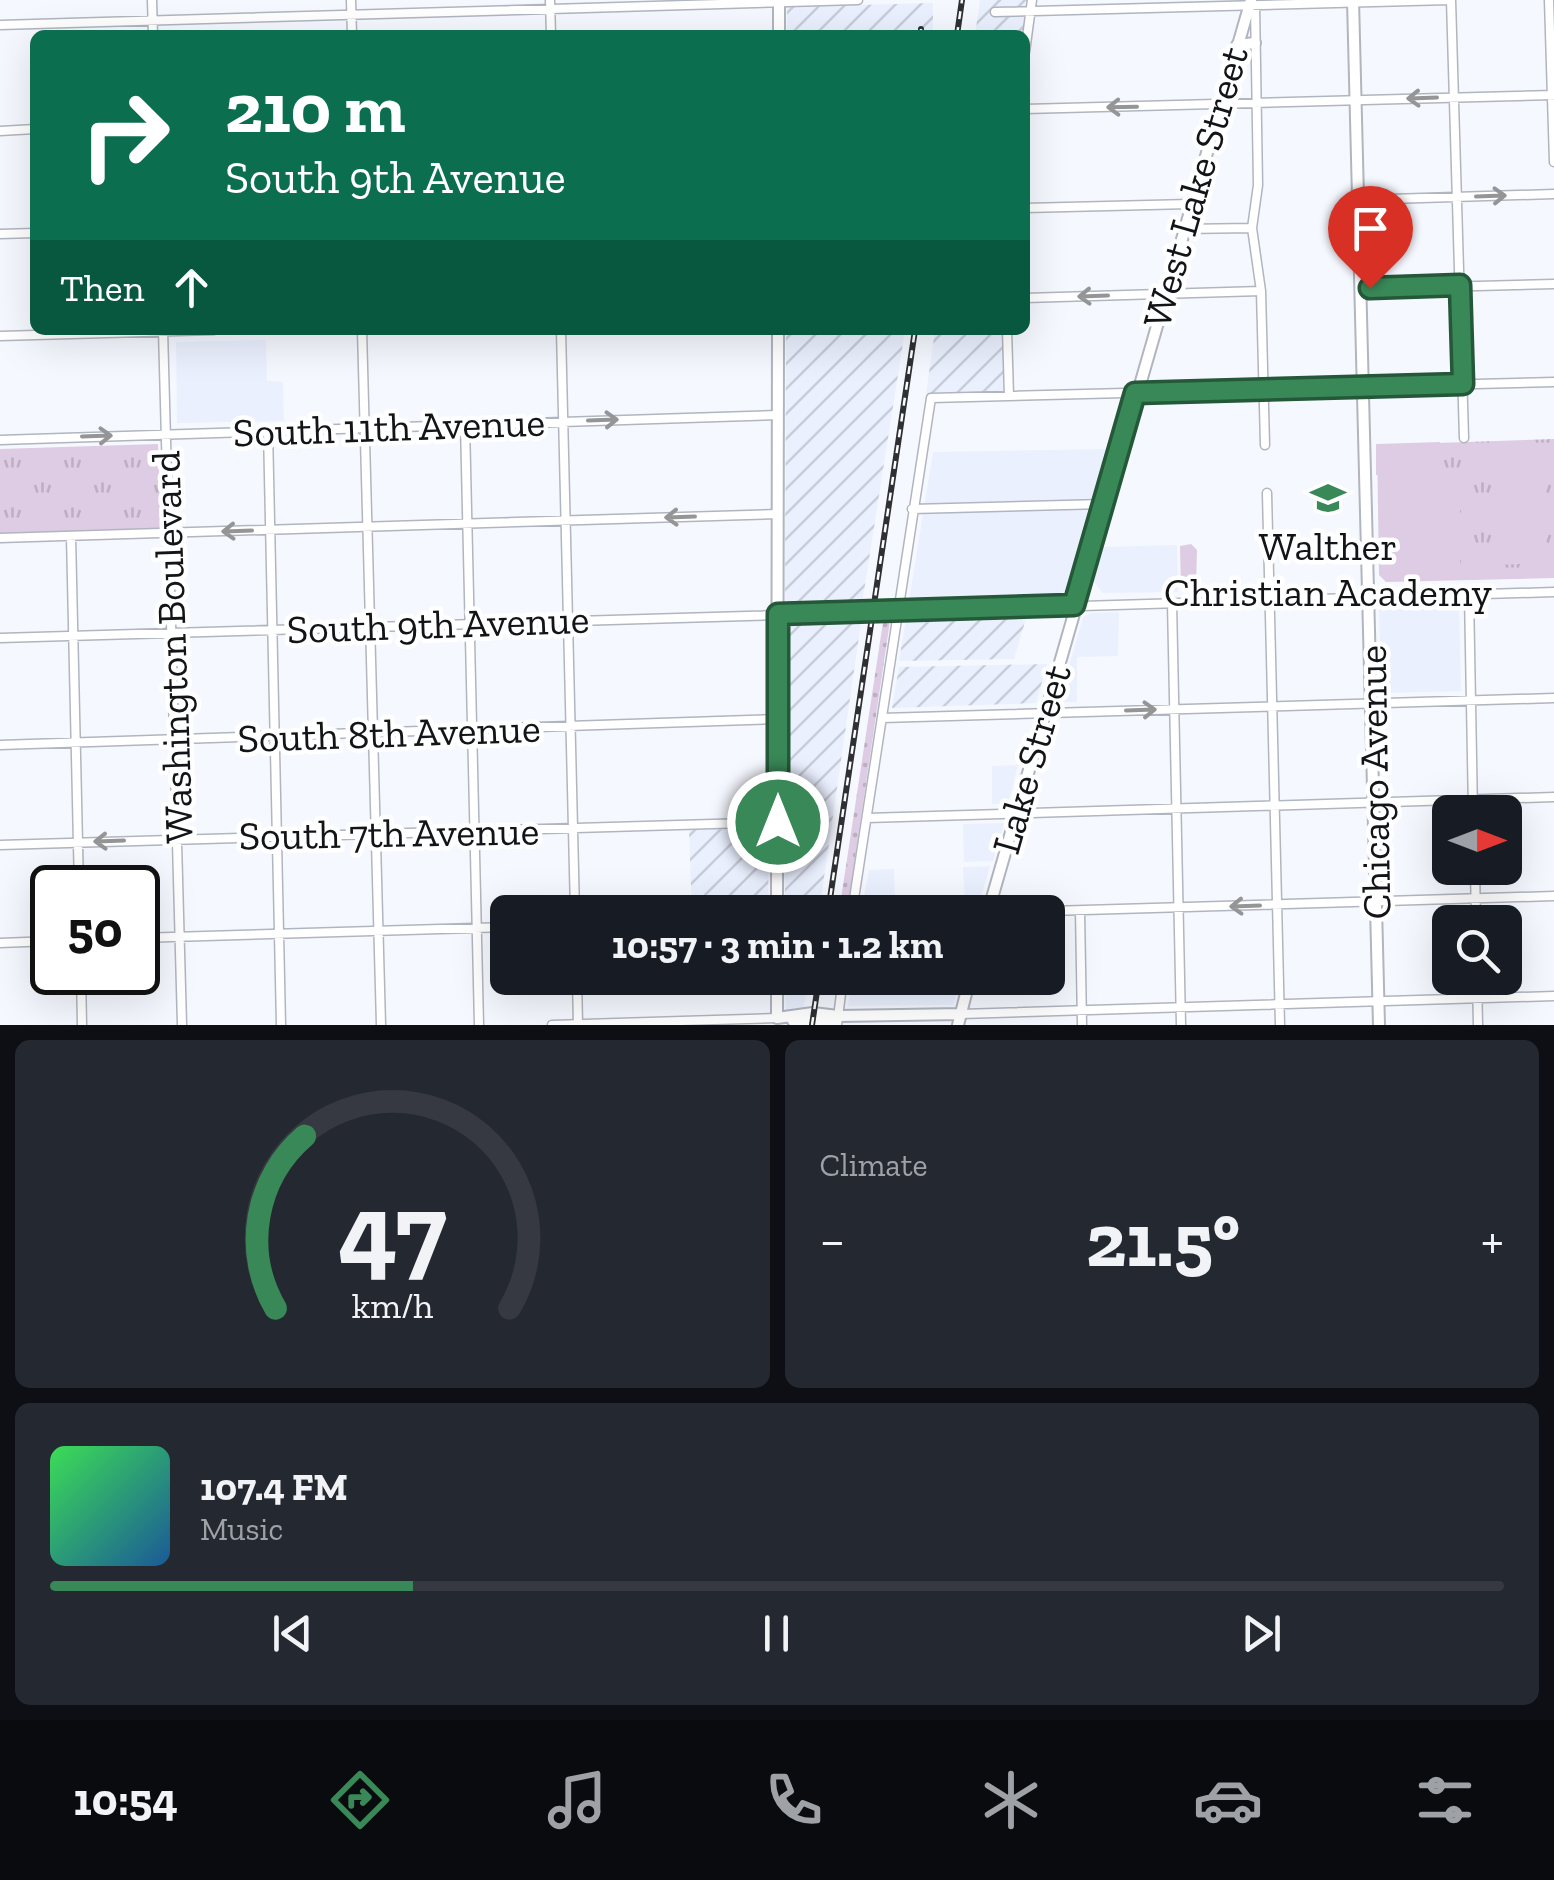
<!DOCTYPE html>
<html lang="en">
<head>
<meta charset="utf-8">
<style>
  body { margin:0; font-family:"Zilla Slab",serif; background:#242831; color:#f1f3f6; height:100vh; display:flex; flex-direction:column; font-size:38px; white-space:nowrap }
  * { box-sizing:border-box; margin:0 }
  p { font-size:32px; color:#9ea1a6 }
  .icon { flex:none; width:55px; height:55px; fill:none; stroke:currentColor; stroke-width:2; stroke-linecap:round; stroke-linejoin:round }
  .map { position:relative; height:1025px; overflow:hidden }
  .drawer { display:flex; flex-direction:column; gap:15px; padding:15px; background:#0d0f14; flex:1 }
  .drawer>* { flex:none }
  .top-card { position:absolute; left:30px; top:30px; width:1000px; height:305px; border-radius:15px; box-shadow:0 10px 40px #0002; background:#0b6e4f; color:#fff; overflow:hidden }
  .needle { width:65px; rotate:90deg }
  .buttons { position:absolute; left:1432px; top:795px; display:grid; gap:20px }
  .buttons a { display:grid; place-items:center; width:90px; height:90px; border-radius:15px; background:#171b24; box-shadow:0 10px 40px #0002; font-size:50px }
  .speed { position:absolute; left:30px; top:865px; display:flex; gap:20px; font-size:50px; font-weight:700; text-align:center }
  .speed>* { display:grid; place-content:center; width:130px; height:130px; border-radius:50%; background:#171b24; box-shadow:0 10px 40px #0002; line-height:1 }
  .speed .limit { border:5px solid #111; border-radius:15px; background:#fff; color:#111 }
  .pin { position:absolute; display:grid; place-items:center; width:85px; height:85px; color:#fff; margin:-102px -42px; border-radius:50% 50% 50% 0; rotate:-45deg; box-shadow:0 0 10px #0007 }
  .pin .icon { rotate:45deg }
  .me { position:absolute; width:110px; margin:-55px; rotate:0deg; stroke-linejoin:round; filter:drop-shadow(0 0 8px #0008) }
  .turn { display:flex; align-items:center; gap:35px; height:210px; padding:0 30px; font-size:45px }
  .turn .icon { width:130px; height:130px; stroke-width:2.5 }
  .turn b { display:block; font-size:70px; line-height:85px }
  .then { display:flex; align-items:center; height:95px; padding:0 30px; background:#0003; gap:20px; font-size:38px }
  .big { font-size:75px; font-weight:700; line-height:1.1 }
  .drawer .tile { flex:1; display:flex; flex-direction:column; justify-content:center; gap:15px; min-width:0; padding:0 35px; border-radius:15px; background:#242831 }
  .drawer .dial { align-items:center; gap:0 }
  .dial svg { height:260px; overflow:visible; fill:none; stroke:#363941; stroke-width:7; stroke-linecap:round; text-anchor:middle }
  .dial text { fill:#f1f3f6; stroke:none }
  .song { display:flex; align-items:center; gap:30px }
  .cover { width:120px; height:120px; border-radius:15px; background:linear-gradient(135deg,hsl(130 70% 55%),hsl(210 70% 35%)) }
  .played { height:10px; border-radius:5px; background:linear-gradient(90deg,#398858 25%,#363941 25%) }
  .keys { display:flex; justify-content:space-around; direction:ltr }
  .heat { display:flex; justify-content:space-between; align-items:center; font-size:55px; direction:ltr }
  .drawer .tiles { flex:1; display:grid; gap:15px; grid-template-columns:1fr 1fr }
  .tile:last-child { grid-column:span 2 }
  .trip { position:absolute; left:490px; top:895px; width:575px; height:100px; border-radius:15px; background:#171b24; box-shadow:0 10px 40px #0002; font-weight:700; line-height:100px; text-align:center }
  .menu { display:flex; height:160px; justify-content:space-around; align-items:center; background:#090b0e; color:#9ea1a6 }
  .menu .icon { width:70px; height:70px }
  .menu .active { color:#398858 }
  .menu b { font-size:45px; color:#f1f3f6 }
  .map>svg:first-child { display:block }
  .built { fill:#ebf0ff }
  .industrial { fill:url(#industrial-furrows) }
  .grass { fill:url(#grass-dots) }
  .park { fill:url(#park-tufts) }
  .garden { fill:#ddcce3 }
  .lines { fill:none; stroke-linecap:round; stroke-linejoin:round }
  .minor-casing { stroke:#b1b5bf; stroke-width:11 }
  .major-casing { stroke:#b1b5bf; stroke-width:14 }
  .minor { stroke:#fff; stroke-width:8 }
  .major { stroke:#fff; stroke-width:10 }
  .rail-casing { stroke:#2e3034; stroke-width:6 }
  .rail { stroke:#fff; stroke-width:2.5; stroke-dasharray:8; stroke-linecap:butt }
  .oneway { stroke:#949597 }
  .route-casing { stroke:#255839; stroke-width:25 }
  .route { stroke:#398858; stroke-width:18 }
  .labels { text-anchor:middle; stroke-width:9; stroke-linejoin:round; paint-order:stroke }
  .street-label { font-size:40px; fill:#121417; stroke:#fff }
  .poi-label { font-size:40px; fill:#121417; stroke:#fff }
</style>
</head>
<body>
<div class="map">
<svg width="1554" height="1025" viewBox="0 0 1554 1025">
  <defs>
    <pattern id="industrial-furrows" width="10" height="10" patternUnits="userSpaceOnUse" patternTransform="scale(2.5)"><rect width="10" height="10" fill="#ebf0ff"/><path d="M-1 1l2-2M0 10L10 0M9 11l2-2" fill="none" stroke="#c8cdda"/></pattern>
    <pattern id="grass-dots" width="8" height="8" patternUnits="userSpaceOnUse" patternTransform="scale(2.5)"><rect width="8" height="8" fill="#ddcce3"/><path d="M2 2h.1M6 6h.1" fill="none" stroke="#bdaec2" stroke-width="1.8" stroke-linecap="round"/></pattern>
    <pattern id="park-tufts" width="24" height="20" patternUnits="userSpaceOnUse" patternTransform="scale(2.5)"><rect width="24" height="20" fill="#ddcce3"/><path d="M3 7l-1-3M5 7V3M7 7l1-3M15 17l-1-3M17 17v-4M19 17l1-3" fill="none" stroke="#bdaec2"/></pattern>
  </defs>
  <rect width="100%" height="100%" fill="#f6f8ff"/>
  <path class="built" d="M266,340l1,41 16,1 1,39 -107,2 -1,-81z
    M1112,449l-46,142 -7,3 -150,7 24,-149z
    M1177,545l1,47 -75,1 -10,-12 10,-34z
    M1459,603l2,88 -80,2 -2,-88z
    M1119,612l-1,44 -41,1v45h-18l24,-85 8,-4z
    M1018,765l-10,39h-16v-38z
    M1004,823l-11,38 -29,1 -1,-38z
    M990,866l-11,38 -14,1 -2,-38z
    M894,869l1,37 -33,1 7,-37z
    M785,978h24l-6,34h-17z
    M852,978h110l-9,27 -105,1z"/>
  <path class="industrial" d="M980,0h49l-5,35h-49z
    M933,3v32h-146v-28z
    M786,330h119l-43,274 -77,2z
    M935,330h69l2,62 -80,2z
    M1027,615l-13,44 -115,2 7,-42z
    M862,616l-43,296h-34v-293z
    M1047,664l-11,39 -144,5 7,-41z
    M769,828l-1,81 -76,3 -3,-82z"/>
  <path class="grass" d="M890,621l-43,291h-8l44,-290z"/>
  <path class="park" d="M1554,439v139l-168,4 -7,-7 -2,-130z
    M158,444l3,85 -161,5v-85z
    M1191,544l6,6 -1,39 -15,1 -1,-44z"/>
  <path class="garden" d="M1440,442l1,31 -65,2v-31z
    M1544,455l3,108 -50,2 -3,-109z
    M1379,481h63l3,3 11,-1 4,4v92l-71,2 -8,-11z"/>
  <g class="lines">
    <defs>
      <path id="minor" d="M152,0l1,35
        M351,0l1,35
        M550,0l1,35
        M1451,0l13,438
        M1549,0l5,162
        M1255,5l3,180 -6,43 9,63 4,154
        M995,12l454,-12
        M0,25l858,-25
        M1025,52l7,-52
        M1025,109l529,-14
        M0,131l35,-2
        M1358,200l196,-6
        M1025,208l165,-4
        M1183,229l69,-1
        M0,234l35,-1
        M1361,289l193,-5
        M1025,298l236,-7
        M163,330l19,695
        M362,330l19,695
        M561,330l14,582
        M1007,330l2,66
        M0,336l214,-6
        M465,424l14,601
        M268,430l13,595
        M0,440l778,-25
        M1267,493l13,532
        M912,509l192,-5
        M71,536l8,352
        M0,538l778,-24
        M1469,594l4,218
        M1172,603l9,422
        M0,638l1554,-46
        M882,718l672,-20
        M0,745l779,-26
        M867,818l687,-21
        M0,845l778,-23
        M1475,868l1,54
        M1080,911l2,114
        M852,912l79,-514 623,-16
        M1016,912l538,-16
        M138,938l370,-11
        M0,943l52,-2
        M81,972l1,53
        M577,978l1,47
        M1477,978l1,47
        M961,1014l593,-18
        M552,1025l225,-7
        M837,1025l6,-47"/>
      <path id="major" d="M1353,0l26,1025
        M779,35v-35
        M1237,45l18,-2
        M777,912l1,-582
        M988,912l263,-912
        M777,978v40
        M777,1018l36,-5 25,3 123,-2
        M793,1021h38l7,-5
        M958,1025l12,-47"/>
    </defs>
    <use href="#minor" class="minor-casing"/>
    <use href="#major" class="major-casing"/>
    <use href="#minor" class="minor"/>
    <use href="#major" class="major"/>
    <defs>
      <path id="rail" d="M921,29v6
        M957,35l5,-35
        M828,912l87,-582
        M812,1025l7,-47"/>
    </defs>
    <use href="#rail" class="rail-casing"/>
    <use href="#rail" class="rail"/>
  </g>
  <defs><path id="oneway-shaft" d="M-6 0H5M1.5-3L5.5 0L1.5 3" fill="none" stroke-width="1.6" stroke-linecap="round" stroke-linejoin="round" transform="scale(2.5)"/></defs>
  <g class="oneway">
    <use href="#oneway-shaft" transform="translate(1422 98) rotate(178)"/>
    <use href="#oneway-shaft" transform="translate(1122 107) rotate(179)"/>
    <use href="#oneway-shaft" transform="translate(1491 196) rotate(-2)"/>
    <use href="#oneway-shaft" transform="translate(1093 296) rotate(178)"/>
    <use href="#oneway-shaft" transform="translate(603 420) rotate(-2)"/>
    <use href="#oneway-shaft" transform="translate(97 436) rotate(-2)"/>
    <use href="#oneway-shaft" transform="translate(680 517) rotate(178)"/>
    <use href="#oneway-shaft" transform="translate(237 531) rotate(178)"/>
    <use href="#oneway-shaft" transform="translate(1141 710) rotate(-2)"/>
    <use href="#oneway-shaft" transform="translate(109 841) rotate(178)"/>
    <use href="#oneway-shaft" transform="translate(1245 906) rotate(178)"/>
  </g>
  <g class="lines">
    <defs>
      <path id="route" d="M778,822v-208l296,-9 61,-212 328,-9 -3,-99 -90,3"/>
    </defs>
    <use href="#route" class="route-casing"/>
    <use href="#route" class="route"/>
  </g>
  <defs>
    <symbol id="school-bare" viewBox="-9 -9 18 18"><path d="M0-5L7-2L0 1L-7-2ZM-4 1L0 2.5L4 1V4Q0 6-4 4Z" fill="#398858" stroke="#fff" stroke-width="2.5" paint-order="stroke"/></symbol>
  </defs>
  <g fill-rule="evenodd">
    <use href="#school-bare" x="1303" y="473" width="50" height="50"/>
  </g>
  <g class="labels">
    <g class="street-label">
      <text transform="translate(1195 187) rotate(-74)" y="14">West Lake Street</text>
      <text transform="translate(389 427) rotate(-2)" y="14">South 11th Avenue</text>
      <text transform="translate(438 624) rotate(-2)" y="14">South 9th Avenue</text>
      <text transform="translate(172 647) rotate(-92)" y="14">Washington Boulevard</text>
      <text transform="translate(389 733) rotate(-2)" y="14">South 8th Avenue</text>
      <text transform="translate(1031 759) rotate(-74)" y="14">Lake Street</text>
      <text transform="translate(1374 782) rotate(-91)" y="14">Chicago Avenue</text>
      <text transform="translate(389 833) rotate(-1)" y="14">South 7th Avenue</text>
    </g>
    <g class="poi-label">
      <text x="1328" y="560">Walther<tspan x="1328" dy="46">Christian Academy</tspan></text>
    </g>
  </g>
</svg>
<div class="buttons">
<a><svg class="needle" viewBox="-14 -14 28 28"><path d="M0-13l5 13h-10z" fill="#e53935"/><path d="M0 13l5-13h-10z" fill="#9ea1a6"/></svg></a>
<a><svg class="icon" aria-label="search" viewBox="0 0 24 24"><circle cx="10" cy="10" r="6"/><path d="M15 15l6 6"/></svg></a>
</div>
<div class="speed"><div class="limit">50</div></div>
<div class="pin" style="left:1370px;top:288px;background:#d93025"><svg class="icon" aria-label="arrive" viewBox="0 0 24 24"><path d="M6 21V4h12l-3 4 3 4H6"/></svg></div>
<svg class="me" style="left:778px;top:822px" viewBox="-20 -20 40 40"><circle r="17" fill="#398858" stroke="#fff" stroke-width="3"/><path d="M0-11L8 9 0 5-8 9z" fill="#fff"/></svg>
<div class="trip">10:57 · 3 min · 1.2 km</div>
<div class="top-card">
<div class="turn"><svg class="icon" aria-label="right" viewBox="0 0 24 24"><path d="M7 20v-9h11M14 6l5 5-5 5"/></svg><div><b>210 m</b>South 9th Avenue</div></div>
<div class="then">Then<svg class="icon" aria-label="ahead" viewBox="0 0 24 24"><path d="M12 20V5M6 11l6-6 6 6"/></svg></div>
</div>
</div>
<section class="drawer">
<div class="tiles">
<div class="tile dial"><svg viewBox="0 0 100 80">
<path d="M14 69A42 42 0 1 1 86 69"/>
<path d="M14 69A42 42 0 0 1 23 16" stroke="#398858"/>
<text x="50" y="56" font-size="32" font-weight="700">47</text>
<text x="50" y="72" font-size="11">km/h</text>
</svg></div>
<div class="tile"><p>Climate</p>
<div class="heat"><a>−</a><b class="big">21.5°</b><a>+</a></div>
</div>
<div class="tile">
<div class="song"><i class="cover"></i><div><b>107.4 FM</b><p>Music</p></div></div>
<div class="played"></div>
<div class="keys"><svg class="icon" aria-label="previous" viewBox="0 0 24 24"><path d="M18 5L8 12l10 7zM5 5v14"/></svg><svg class="icon" aria-label="pause" viewBox="0 0 24 24"><path d="M8 5v14M16 5v14"/></svg><svg class="icon" aria-label="next" viewBox="0 0 24 24"><path d="M6 5l10 7-10 7zM19 5v14"/></svg></div>
</div>
</div>
</section>
<nav class="menu">
<b>10:54</b>
<svg class="icon active" aria-label="directions" viewBox="0 0 24 24"><path d="M12 3l9 9-9 9-9-9zM9 14v-3h6M13 9l2 2-2 2"/></svg>
<svg class="icon" aria-label="music" viewBox="0 0 24 24"><path d="M9 18V5l10-2v13"/><circle cx="6" cy="18" r="3"/><circle cx="16" cy="16" r="3"/></svg>
<svg class="icon" aria-label="phone" viewBox="0 0 24 24"><path d="M5 4h4l2 5-3 2q2 4 5 5l2-3 5 2v4C11 20 4 13 5 4z"/></svg>
<svg class="icon" aria-label="climate" viewBox="0 0 24 24"><path d="M12 3v18M4 7l16 10M4 17L20 7"/></svg>
<svg class="icon" aria-label="car" viewBox="0 0 24 24"><path d="M5 17H2v-5l4-1 3-4h7l3 4 3 1v5h-3M9 17h6M6 11h13"/><circle cx="7" cy="17" r="2"/><circle cx="17" cy="17" r="2"/></svg>
<svg class="icon" aria-label="filters" viewBox="0 0 24 24"><path d="M4 7h16M4 17h16"/><circle cx="9" cy="7" r="2"/><circle cx="15" cy="17" r="2"/></svg>
</nav>
</body>
</html>
